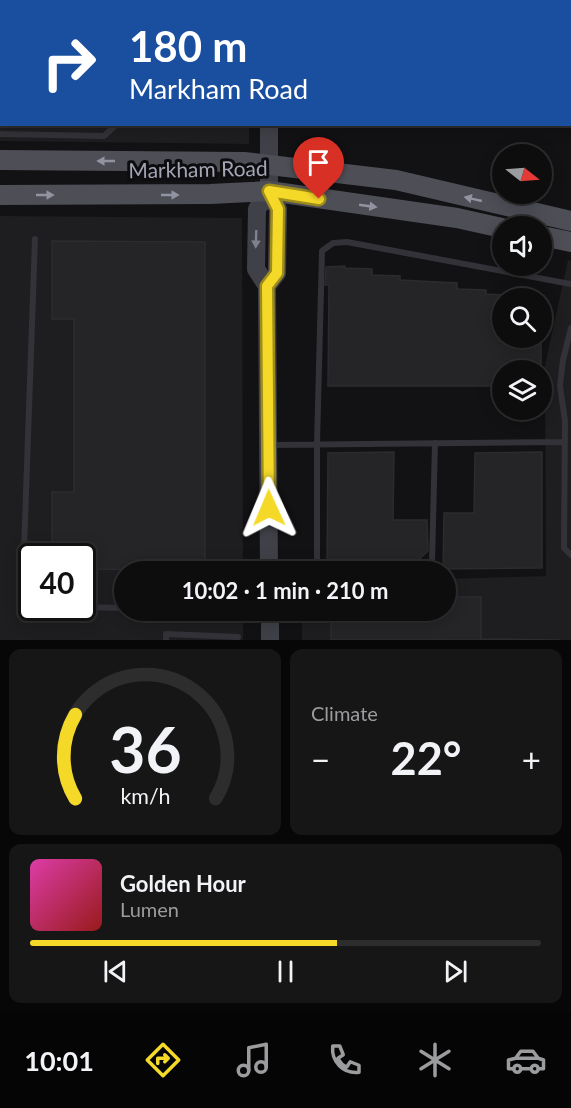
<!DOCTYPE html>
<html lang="en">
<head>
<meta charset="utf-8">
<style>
  body { margin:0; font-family:Lato,sans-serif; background:#171617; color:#f1f3f6; height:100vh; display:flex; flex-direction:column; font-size:22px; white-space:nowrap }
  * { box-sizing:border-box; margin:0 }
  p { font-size:20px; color:#9b9c9e }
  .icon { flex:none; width:33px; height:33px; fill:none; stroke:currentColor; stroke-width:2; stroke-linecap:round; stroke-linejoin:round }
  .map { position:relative; height:640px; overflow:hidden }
  .side { display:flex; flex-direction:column; gap:9px; padding:9px; background:#080708; flex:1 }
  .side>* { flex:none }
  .hud { position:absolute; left:0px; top:0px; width:572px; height:126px; box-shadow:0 3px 15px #0003,0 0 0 2px #2e2d2e; background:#1a4fa0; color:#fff; overflow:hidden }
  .needle { width:39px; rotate:107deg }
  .tools { position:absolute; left:492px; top:144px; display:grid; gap:12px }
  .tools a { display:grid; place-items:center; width:60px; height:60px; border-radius:50%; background:#0e0d0e; box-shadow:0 3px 15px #0003,0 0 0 2px #2e2d2e; font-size:30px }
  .speed { position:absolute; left:18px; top:543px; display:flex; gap:12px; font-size:30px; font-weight:700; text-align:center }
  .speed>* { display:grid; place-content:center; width:78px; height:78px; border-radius:50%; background:#0e0d0e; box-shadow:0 3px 15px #0003,0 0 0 2px #2e2d2e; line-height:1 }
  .speed .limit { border:3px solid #111; border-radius:9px; background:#fff; color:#111 }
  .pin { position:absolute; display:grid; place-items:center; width:51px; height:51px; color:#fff; margin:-62px -26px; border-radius:50% 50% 50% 0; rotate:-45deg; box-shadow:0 0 6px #0007 }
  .pin .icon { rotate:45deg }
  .me { position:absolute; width:66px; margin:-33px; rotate:359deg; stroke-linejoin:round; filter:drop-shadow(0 0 4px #0008) }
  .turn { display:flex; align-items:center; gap:21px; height:126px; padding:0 30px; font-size:27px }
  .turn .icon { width:78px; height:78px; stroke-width:2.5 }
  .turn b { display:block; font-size:42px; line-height:51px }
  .big { font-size:45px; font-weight:700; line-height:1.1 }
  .side .card { flex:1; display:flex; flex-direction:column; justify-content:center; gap:9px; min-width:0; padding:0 21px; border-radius:12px; background:#171617 }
  .side .dial { align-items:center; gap:0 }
  .dial svg { height:156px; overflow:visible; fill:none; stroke:#2e2d2e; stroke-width:7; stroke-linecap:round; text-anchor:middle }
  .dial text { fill:#f1f3f6; stroke:none }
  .song { display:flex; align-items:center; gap:18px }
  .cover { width:72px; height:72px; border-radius:9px; background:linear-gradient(135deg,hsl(320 70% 55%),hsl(0 70% 35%)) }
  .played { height:6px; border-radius:3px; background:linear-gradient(90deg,#f4d929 60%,#2e2d2e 60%) }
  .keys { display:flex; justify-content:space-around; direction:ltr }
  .heat { display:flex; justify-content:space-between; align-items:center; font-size:33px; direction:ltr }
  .side .tiles { flex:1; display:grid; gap:9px; grid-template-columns:1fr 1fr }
  .card:last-child { grid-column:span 2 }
  .trip { position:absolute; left:114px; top:561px; width:342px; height:60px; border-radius:30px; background:#0e0d0e; box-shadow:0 3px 15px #0003,0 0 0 2px #2e2d2e; font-weight:700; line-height:60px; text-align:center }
  .tab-bar { display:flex; height:96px; justify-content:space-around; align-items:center; background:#060506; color:#9b9c9e }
  .tab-bar .icon { width:42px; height:42px }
  .tab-bar .selected { color:#f4d929 }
  .tab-bar b { font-size:27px; color:#f1f3f6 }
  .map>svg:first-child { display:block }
  .built { fill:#1e1d20; fill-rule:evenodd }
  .building { fill:#252427; stroke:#2c2b2f; stroke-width:1.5 }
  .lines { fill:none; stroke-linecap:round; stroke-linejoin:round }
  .lane { stroke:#333238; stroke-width:6 }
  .secondary { stroke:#404148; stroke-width:18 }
  .primary { stroke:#4e4e57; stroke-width:20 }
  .oneway { fill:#9293a1 }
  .oneway2 { fill:#80818e }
  .route-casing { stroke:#9f8d1b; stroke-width:15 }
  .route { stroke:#f4d929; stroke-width:10 }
  .labels { text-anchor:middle; stroke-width:6; stroke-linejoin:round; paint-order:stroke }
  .street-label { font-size:21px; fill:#a3a4b4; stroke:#0d0c0e }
</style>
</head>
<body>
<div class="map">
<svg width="571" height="640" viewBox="0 0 571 640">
  <rect width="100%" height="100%" fill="#121113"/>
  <path class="built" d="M0,0h252l-250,2v122l247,1v19l-249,-3z
    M0,216l242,2 1,353 -119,1v38l119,1v29h-243zM32,556h50v52h-50z
    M568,260l3,1v379h-269v-29l144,-1v-31l100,-3 -1,-211z"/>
  <path class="building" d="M0,0h105l-103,2v110z
    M52,241l153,1v328l-123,-1v-13h-30v-64h22v-173h-22z
    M345,266l-1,2 28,1v6l28,1v4l57,3v6l29,1v4l57,3v6h4l1,32 -6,1v-38h-40v40h39v32h-39v16h-174l1,-101h-4l1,-18z
    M394,452l-1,68h34l1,31 -15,14h-86l1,-112z
    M542,452v116l-99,1 1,-56h30l1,-60z
    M446,597h35v42l79,1h-229v-30h115z"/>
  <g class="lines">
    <path class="lane" d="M121,2v-2
      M0,134l104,2 13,-12
      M571,328l-8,32 -3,26 5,35 -1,127 7,7
      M269,445l296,-3
      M317,572v-128l5,-193 11,-8 14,-1 224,42
      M422,572l10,-10 3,-119
      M32,607l-10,-1 13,-367
      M82,607l42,1
      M166,640v-6l72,3"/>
    <path class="secondary" d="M269,0v2
      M269,191l-12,18 -1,60 11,17 2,286
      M267,286l10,-13 1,-64 -9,-18v-67
      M270,610v30"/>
    <path class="primary" d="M0,160l244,2 152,18 175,41
      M0,195l210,-1 59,-3 188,27 45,10
      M542,236l29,6"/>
  </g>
  <defs><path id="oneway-solid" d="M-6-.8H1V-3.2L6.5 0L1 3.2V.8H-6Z" transform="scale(1.5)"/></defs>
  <g class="oneway">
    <use href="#oneway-solid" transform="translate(106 161) rotate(-180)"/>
    <use href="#oneway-solid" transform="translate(45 195)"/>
    <use href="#oneway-solid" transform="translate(170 195)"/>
    <use href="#oneway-solid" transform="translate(473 199) rotate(-167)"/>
    <use href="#oneway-solid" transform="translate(368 206) rotate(8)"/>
  </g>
  <use class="oneway2" href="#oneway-solid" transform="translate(256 239) rotate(92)"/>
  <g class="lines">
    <defs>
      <path id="route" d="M269,508l-2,-222 10,-13 1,-64 -9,-18 50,8"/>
    </defs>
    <use href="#route" class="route-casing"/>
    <use href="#route" class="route"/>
  </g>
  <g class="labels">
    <g class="street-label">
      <text transform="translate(198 170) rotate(-1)" y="7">Markham Road</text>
    </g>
  </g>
</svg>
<div class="tools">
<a><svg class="needle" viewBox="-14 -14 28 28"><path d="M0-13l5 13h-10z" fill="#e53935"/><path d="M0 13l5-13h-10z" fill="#9b9c9e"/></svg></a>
<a><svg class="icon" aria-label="sound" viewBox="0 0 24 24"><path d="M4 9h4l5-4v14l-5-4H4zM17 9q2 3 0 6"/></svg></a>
<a><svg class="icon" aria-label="search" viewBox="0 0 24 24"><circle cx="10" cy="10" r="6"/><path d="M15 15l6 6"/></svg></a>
<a><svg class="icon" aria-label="layers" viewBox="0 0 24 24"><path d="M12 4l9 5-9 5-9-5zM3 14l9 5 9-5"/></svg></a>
</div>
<div class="speed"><div class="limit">40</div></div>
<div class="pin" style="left:319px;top:199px;background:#d93025"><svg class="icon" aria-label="arrive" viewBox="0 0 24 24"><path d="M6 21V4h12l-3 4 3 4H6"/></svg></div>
<svg class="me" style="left:269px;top:508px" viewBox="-20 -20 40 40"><path d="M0-17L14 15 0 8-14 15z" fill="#f4d929" stroke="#fff" stroke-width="4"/></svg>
<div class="trip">10:02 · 1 min · 210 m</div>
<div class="hud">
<div class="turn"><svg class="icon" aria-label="right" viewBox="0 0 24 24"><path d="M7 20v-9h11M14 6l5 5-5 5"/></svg><div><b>180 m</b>Markham Road</div></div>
</div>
</div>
<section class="side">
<div class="tiles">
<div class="card dial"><svg viewBox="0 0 100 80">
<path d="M14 69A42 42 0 1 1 86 69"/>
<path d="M14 69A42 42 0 0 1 14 26" stroke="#f4d929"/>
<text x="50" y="56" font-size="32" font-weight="700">36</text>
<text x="50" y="72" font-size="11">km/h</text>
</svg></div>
<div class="card"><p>Climate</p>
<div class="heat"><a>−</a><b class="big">22°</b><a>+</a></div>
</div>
<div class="card">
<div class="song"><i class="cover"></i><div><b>Golden Hour</b><p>Lumen</p></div></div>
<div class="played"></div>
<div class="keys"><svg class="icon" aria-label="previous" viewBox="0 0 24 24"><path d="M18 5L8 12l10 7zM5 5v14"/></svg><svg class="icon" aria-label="pause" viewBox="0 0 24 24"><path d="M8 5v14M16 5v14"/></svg><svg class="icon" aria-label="next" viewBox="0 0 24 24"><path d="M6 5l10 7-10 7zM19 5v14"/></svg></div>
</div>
</div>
</section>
<nav class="tab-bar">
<b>10:01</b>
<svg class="icon selected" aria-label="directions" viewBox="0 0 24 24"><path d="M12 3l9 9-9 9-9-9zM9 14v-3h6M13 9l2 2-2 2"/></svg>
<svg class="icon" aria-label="music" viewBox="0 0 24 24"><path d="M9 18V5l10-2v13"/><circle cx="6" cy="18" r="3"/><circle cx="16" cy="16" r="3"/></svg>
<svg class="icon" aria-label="phone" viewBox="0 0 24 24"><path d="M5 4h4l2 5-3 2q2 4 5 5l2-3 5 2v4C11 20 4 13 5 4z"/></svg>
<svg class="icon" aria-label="climate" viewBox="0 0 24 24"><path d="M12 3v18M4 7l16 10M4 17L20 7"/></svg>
<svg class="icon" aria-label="car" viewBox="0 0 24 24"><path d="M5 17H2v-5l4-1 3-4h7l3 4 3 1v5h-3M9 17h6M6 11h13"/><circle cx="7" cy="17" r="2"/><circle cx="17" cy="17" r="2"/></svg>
</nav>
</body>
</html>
